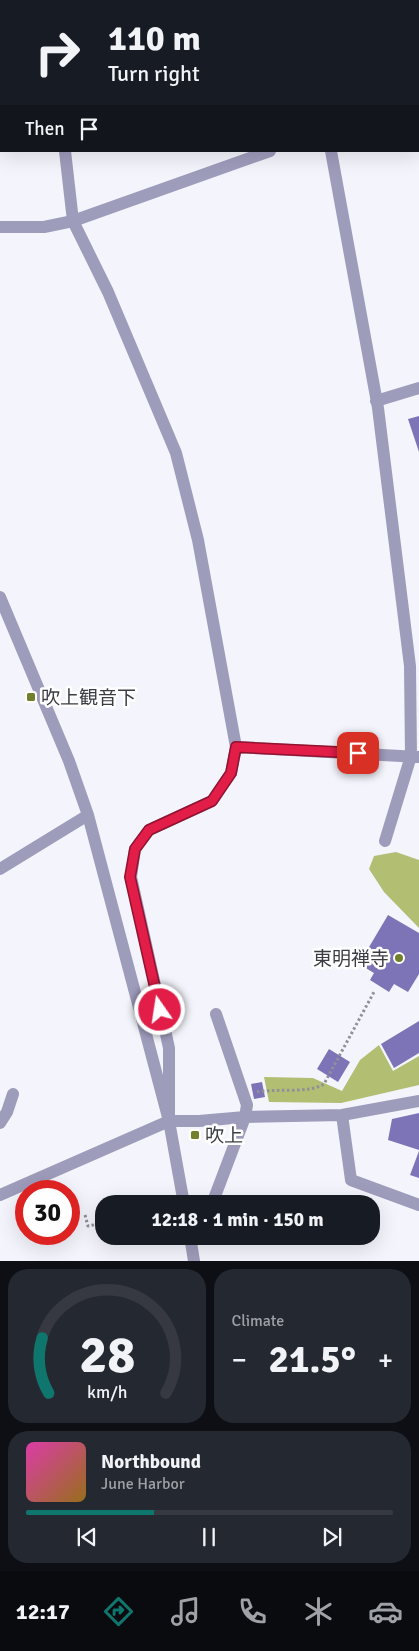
<!DOCTYPE html>
<html lang="en">
<head>
<meta charset="utf-8">
<style>
  body { margin:0; font-family:Signika,"Noto Sans JP",sans-serif; background:#242831; color:#f1f3f6; height:100vh; display:flex; flex-direction:column; font-size:19px; white-space:nowrap }
  * { box-sizing:border-box; margin:0 }
  p { font-size:16px; color:#9ea1a6 }
  .icon { flex:none; width:28px; height:28px; fill:none; stroke:currentColor; stroke-width:2; stroke-linecap:round; stroke-linejoin:round }
  .map { position:relative; height:1261px; overflow:hidden }
  .drawer { display:flex; flex-direction:column; gap:8px; padding:8px; background:#0d0f14; flex:1 }
  .drawer>* { flex:none }
  .guide { position:absolute; left:0px; top:0px; width:420px; height:152px; box-shadow:0 5px 20px #0002; background:#171b24; color:#f1f3f6; overflow:hidden }
  .speed { position:absolute; left:15px; top:1180px; display:flex; gap:10px; font-size:25px; font-weight:700; text-align:center }
  .speed>* { display:grid; place-content:center; width:65px; height:65px; border-radius:50%; background:#171b24; box-shadow:0 5px 20px #0002; line-height:1 }
  .speed .limit { border:8px solid #d22; background:#fff; color:#111 }
  .pin { position:absolute; display:grid; place-items:center; width:42px; height:42px; color:#fff; margin:-21px; border-radius:10px; box-shadow:0 2px 8px #0006 }
  .me { position:absolute; width:55px; margin:-28px; rotate:347deg; stroke-linejoin:round; filter:drop-shadow(0 0 4px #0008) }
  .turn { display:flex; align-items:center; gap:18px; height:105px; padding:0 25px; font-size:22px }
  .turn .icon { width:65px; height:65px; stroke-width:2.5 }
  .turn b { display:block; font-size:35px; line-height:42px }
  .then { display:flex; align-items:center; height:48px; padding:0 25px; background:#0003; gap:10px; font-size:19px }
  .big { font-size:38px; font-weight:700; line-height:1.1 }
  .drawer .widget { flex:1; display:flex; flex-direction:column; justify-content:center; gap:8px; min-width:0; padding:0 18px; border-radius:20px; background:#242831 }
  .drawer .dial { align-items:center; gap:0 }
  .dial svg { height:130px; overflow:visible; fill:none; stroke:#363941; stroke-width:7; stroke-linecap:round; text-anchor:middle }
  .dial text { fill:#f1f3f6; stroke:none }
  .song { display:flex; align-items:center; gap:15px }
  .cover { width:60px; height:60px; border-radius:8px; background:linear-gradient(135deg,hsl(320 70% 55%),hsl(40 70% 35%)) }
  .played { height:5px; border-radius:2px; background:linear-gradient(90deg,#0f766e 35%,#363941 35%) }
  .keys { display:flex; justify-content:space-around; direction:ltr }
  .heat { display:flex; justify-content:space-between; align-items:center; font-size:28px; direction:ltr }
  .drawer .tiles { flex:1; display:grid; gap:8px; grid-template-columns:1fr 1fr }
  .widget:last-child { grid-column:span 2 }
  .trip { position:absolute; left:95px; top:1195px; width:285px; height:50px; border-radius:20px; background:#171b24; box-shadow:0 5px 20px #0002; font-weight:700; line-height:50px; text-align:center }
  .tabs { display:flex; height:80px; justify-content:space-around; align-items:center; background:#090b0e; color:#9ea1a6 }
  .tabs .icon { width:35px; height:35px }
  .tabs .active { color:#0f766e }
  .tabs b { font-size:22px; color:#f1f3f6 }
  .map>svg:first-child { display:block }
  .forest { fill:#b2be72 }
  .building { fill:#7c74b6 }
  .lines { fill:none; stroke-linecap:round; stroke-linejoin:round }
  .path { stroke:#909099; stroke-width:3; stroke-dasharray:2.5 2.5; stroke-linecap:butt }
  .minor { stroke:#9e9cbb; stroke-width:12 }
  .route-casing { stroke:#92132f; stroke-width:12 }
  .route { stroke:#e11d48; stroke-width:9 }
  .poi-dot { fill:#747f2c; stroke:#fff; stroke-width:2 }
  .labels { text-anchor:middle; stroke-width:5; stroke-linejoin:round; paint-order:stroke }
  .poi-label { font-size:19px; fill:#3c3c45; stroke:#fff; text-anchor:start }
</style>
</head>
<body>
<div class="map">
<svg width="419" height="1261" viewBox="0 0 419 1261">
  <rect width="100%" height="100%" fill="#f4f4fc"/>
  <path class="forest" d="M396,852l23,8v68l-35,-36 -15,-23 5,-13z
    M379,1045l14,26 26,-15v29l-78,18 -72,-1 -5,-25 49,1 29,13 18,-31z"/>
  <path class="building" d="M419,416v36l-11,-33z
    M388,915l31,18v41l-11,18 -14,-8 -5,8 -19,-12 4,-7 -15,-9z
    M419,1021v32l-25,15 -13,-24z
    M329,1049l21,13 -12,20 -21,-13z
    M262,1082l3,15 -11,2 -3,-15z
    M419,1113v37l-31,-10 4,-21z
    M419,1151v27l-9,-3z"/>
  <g class="lines">
    <path class="path" d="M257,1092c20,-4 51,2 67,-8l50,-92
      M85,1215l3,11 16,-3"/>
    <path class="minor" d="M53,0v1
      M263,0l1,1
      M165,1l3,-1
      M65,151l8,70 35,71 68,161 22,87 38,207 -5,26 -19,28 -63,29 -14,19 -4,28 38,171v73
      M331,151l47,257 32,258 1,90 -26,85
      M0,227h44l29,-6 197,-70
      M376,401l43,-13
      M0,597l69,164 19,54 81,306 15,83
      M236,747l183,10
      M0,869l88,-54
      M342,1115l9,65 68,25
      M0,1123l7,-11 6,-18
      M0,1195l169,-74h30l46,-4 97,-2 77,-14
      M212,1204l33,-87 2,-12 -31,-91
      M190,1236l4,25"/>
  </g>
  <g class="lines">
    <defs>
      <path id="route" d="M160,1010l-30,-133 5,-28 14,-19 63,-29 19,-28 5,-26 122,6"/>
    </defs>
    <use href="#route" class="route-casing"/>
    <use href="#route" class="route"/>
  </g>
  <g class="poi-dot">
    <rect x="26" y="692" width="10" height="10" rx="2.5"/>
    <circle cx="399" cy="958" r="5"/>
    <rect x="190" y="1130" width="10" height="10" rx="2.5"/>
  </g>
  <g class="labels">
    <g class="poi-label">
      <text x="41" y="704">吹上観音下</text>
      <text x="389" y="965" text-anchor="end">東明禅寺</text>
      <text x="205" y="1142">吹上</text>
    </g>
  </g>
</svg>
<div class="speed"><div class="limit">30</div></div>
<div class="pin" style="left:358px;top:753px;background:#d93025"><svg class="icon" aria-label="arrive" viewBox="0 0 24 24"><path d="M6 21V4h12l-3 4 3 4H6"/></svg></div>
<svg class="me" style="left:160px;top:1010px" viewBox="-20 -20 40 40"><circle r="17" fill="#e11d48" stroke="#fff" stroke-width="3"/><path d="M0-11L8 9 0 5-8 9z" fill="#fff"/></svg>
<div class="trip">12:18 · 1 min · 150 m</div>
<div class="guide">
<div class="turn"><svg class="icon" aria-label="right" viewBox="0 0 24 24"><path d="M7 20v-9h11M14 6l5 5-5 5"/></svg><div><b>110 m</b>Turn right</div></div>
<div class="then">Then<svg class="icon" aria-label="arrive" viewBox="0 0 24 24"><path d="M6 21V4h12l-3 4 3 4H6"/></svg></div>
</div>
</div>
<section class="drawer">
<div class="tiles">
<div class="widget dial"><svg viewBox="0 0 100 80">
<path d="M14 69A42 42 0 1 1 86 69"/>
<path d="M14 69A42 42 0 0 1 10 35" stroke="#0f766e"/>
<text x="50" y="56" font-size="32" font-weight="700">28</text>
<text x="50" y="72" font-size="11">km/h</text>
</svg></div>
<div class="widget"><p>Climate</p>
<div class="heat"><a>−</a><b class="big">21.5°</b><a>+</a></div>
</div>
<div class="widget">
<div class="song"><i class="cover"></i><div><b>Northbound</b><p>June Harbor</p></div></div>
<div class="played"></div>
<div class="keys"><svg class="icon" aria-label="previous" viewBox="0 0 24 24"><path d="M18 5L8 12l10 7zM5 5v14"/></svg><svg class="icon" aria-label="pause" viewBox="0 0 24 24"><path d="M8 5v14M16 5v14"/></svg><svg class="icon" aria-label="next" viewBox="0 0 24 24"><path d="M6 5l10 7-10 7zM19 5v14"/></svg></div>
</div>
</div>
</section>
<nav class="tabs">
<b>12:17</b>
<svg class="icon active" aria-label="directions" viewBox="0 0 24 24"><path d="M12 3l9 9-9 9-9-9zM9 14v-3h6M13 9l2 2-2 2"/></svg>
<svg class="icon" aria-label="music" viewBox="0 0 24 24"><path d="M9 18V5l10-2v13"/><circle cx="6" cy="18" r="3"/><circle cx="16" cy="16" r="3"/></svg>
<svg class="icon" aria-label="phone" viewBox="0 0 24 24"><path d="M5 4h4l2 5-3 2q2 4 5 5l2-3 5 2v4C11 20 4 13 5 4z"/></svg>
<svg class="icon" aria-label="climate" viewBox="0 0 24 24"><path d="M12 3v18M4 7l16 10M4 17L20 7"/></svg>
<svg class="icon" aria-label="car" viewBox="0 0 24 24"><path d="M5 17H2v-5l4-1 3-4h7l3 4 3 1v5h-3M9 17h6M6 11h13"/><circle cx="7" cy="17" r="2"/><circle cx="17" cy="17" r="2"/></svg>
</nav>
</body>
</html>
